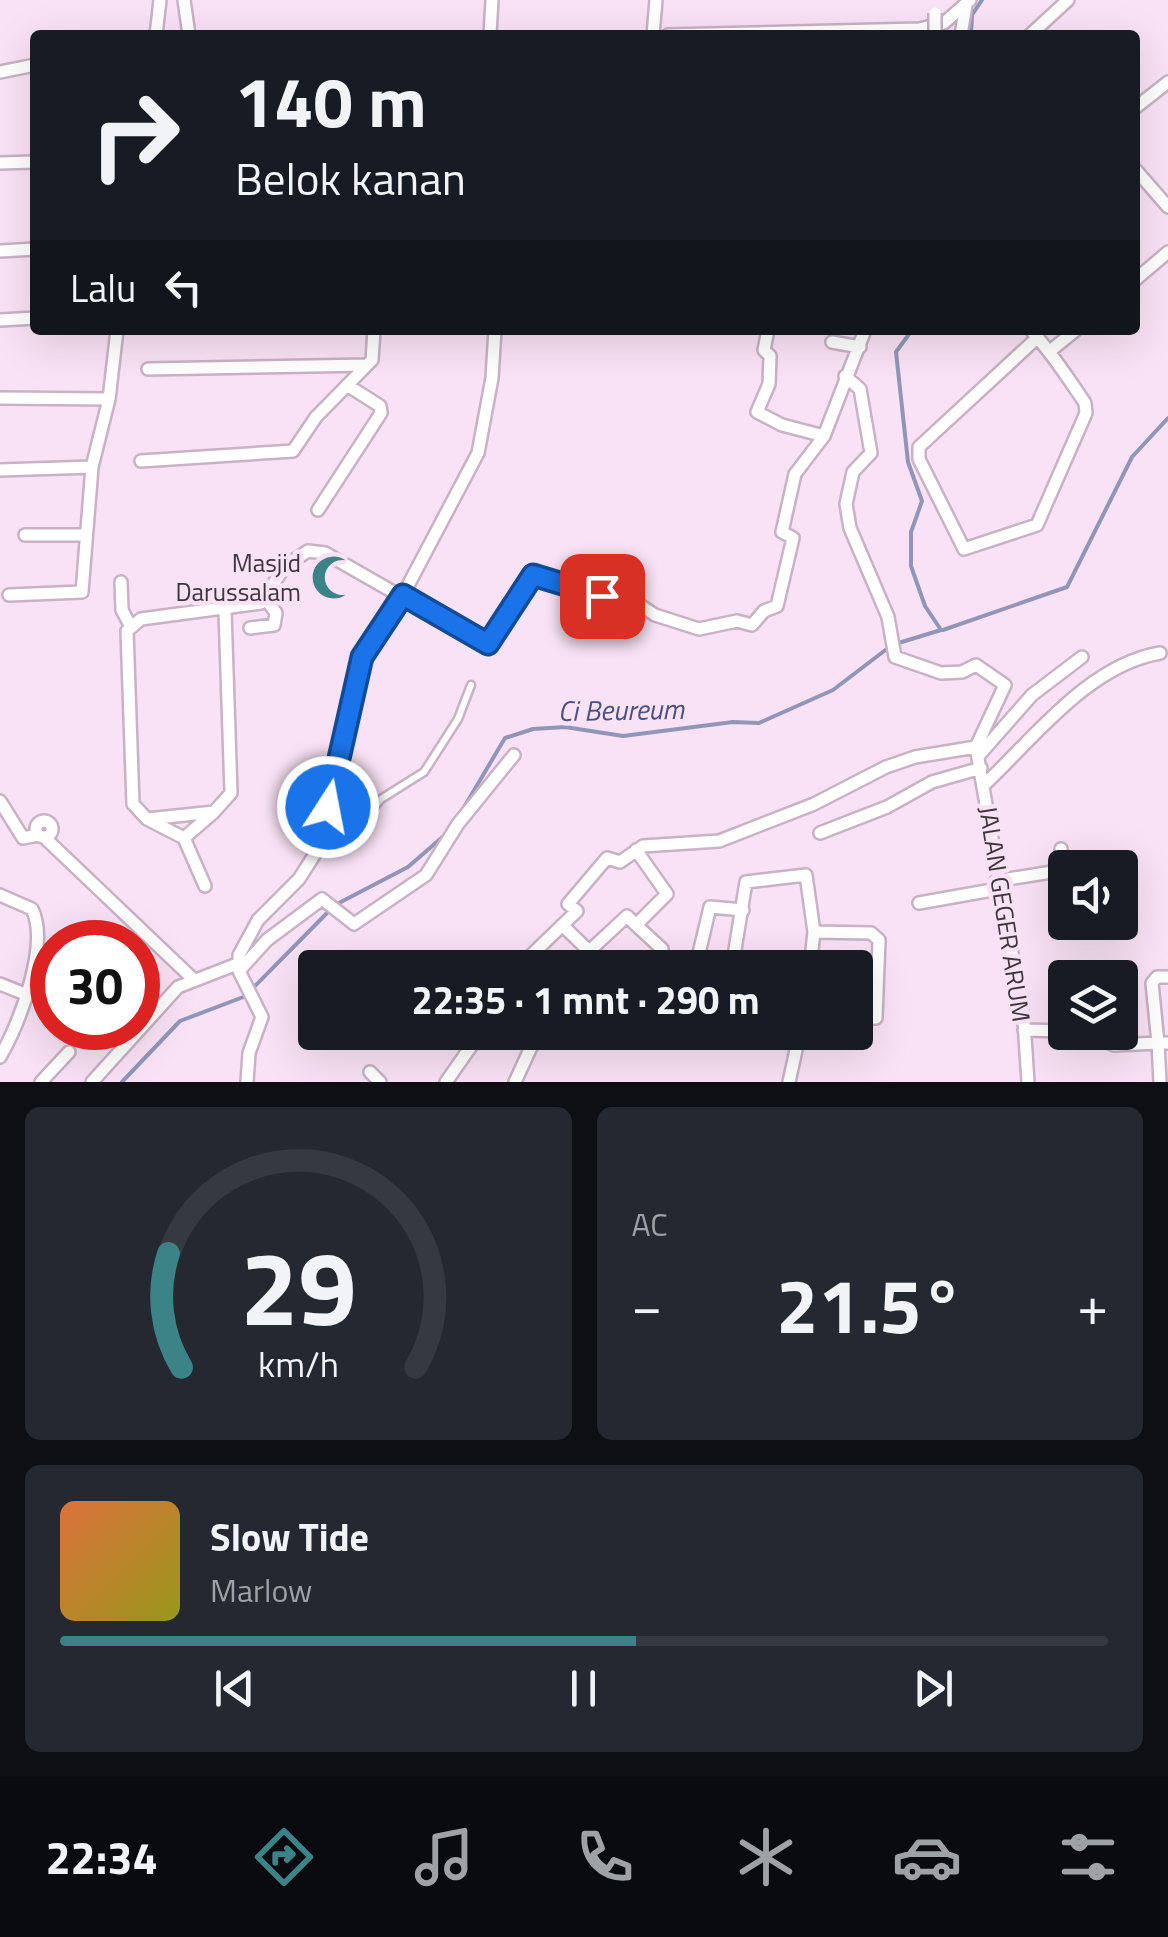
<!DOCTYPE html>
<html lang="id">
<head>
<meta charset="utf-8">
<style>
  body { margin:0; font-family:"Titillium Web",sans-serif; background:#242831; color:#f1f3f6; height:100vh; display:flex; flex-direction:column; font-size:38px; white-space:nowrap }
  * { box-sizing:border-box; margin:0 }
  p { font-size:32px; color:#9ea1a6 }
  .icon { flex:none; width:55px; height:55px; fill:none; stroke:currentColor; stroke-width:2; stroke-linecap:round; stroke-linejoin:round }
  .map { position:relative; height:1082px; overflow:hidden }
  .details { display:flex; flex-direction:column; gap:25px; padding:25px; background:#0d0f14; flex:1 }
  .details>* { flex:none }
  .banner { position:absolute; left:30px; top:30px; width:1110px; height:305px; border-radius:10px; box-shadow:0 10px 40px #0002; background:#171b24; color:#f1f3f6; overflow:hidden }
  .tools { position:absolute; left:1048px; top:850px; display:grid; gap:20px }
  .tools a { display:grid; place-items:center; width:90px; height:90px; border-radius:10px; background:#171b24; box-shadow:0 10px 40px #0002; font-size:50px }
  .speed { position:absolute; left:30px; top:920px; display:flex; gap:20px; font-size:50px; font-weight:700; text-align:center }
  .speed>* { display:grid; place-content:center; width:130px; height:130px; border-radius:50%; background:#171b24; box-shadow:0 10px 40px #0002; line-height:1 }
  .speed .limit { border:15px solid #d22; background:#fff; color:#111 }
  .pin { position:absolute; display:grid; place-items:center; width:85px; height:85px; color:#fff; margin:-42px; border-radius:20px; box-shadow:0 5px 15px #0006 }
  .me { position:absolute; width:110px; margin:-55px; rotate:11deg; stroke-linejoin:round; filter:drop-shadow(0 0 8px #0008) }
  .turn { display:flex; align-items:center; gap:35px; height:210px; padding:0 40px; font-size:45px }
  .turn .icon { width:130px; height:130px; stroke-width:2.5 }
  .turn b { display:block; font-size:70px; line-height:85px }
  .then { display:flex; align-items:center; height:95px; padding:0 40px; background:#0003; gap:20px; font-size:38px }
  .big { font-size:75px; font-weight:700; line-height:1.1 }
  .details .card { flex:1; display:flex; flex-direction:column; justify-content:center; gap:15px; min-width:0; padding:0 35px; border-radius:15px; background:#242831 }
  .details .dial { align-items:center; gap:0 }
  .dial svg { height:260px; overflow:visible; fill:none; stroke:#363941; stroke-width:7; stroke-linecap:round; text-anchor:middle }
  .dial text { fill:#f1f3f6; stroke:none }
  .song { display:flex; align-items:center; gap:30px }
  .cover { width:120px; height:120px; border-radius:15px; background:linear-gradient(135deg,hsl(20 70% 55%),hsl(60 70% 35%)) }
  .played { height:10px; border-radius:5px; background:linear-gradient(90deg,#3b8387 55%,#363941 55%) }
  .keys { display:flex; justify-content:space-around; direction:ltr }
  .heat { display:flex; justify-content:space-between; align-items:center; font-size:55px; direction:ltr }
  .details .tiles { flex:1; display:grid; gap:25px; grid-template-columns:1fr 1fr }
  .card:last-child { grid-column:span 2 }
  .trip { position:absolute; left:298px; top:950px; width:575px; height:100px; border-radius:10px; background:#171b24; box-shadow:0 10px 40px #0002; font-weight:700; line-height:100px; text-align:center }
  .dock { display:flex; height:160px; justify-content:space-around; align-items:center; background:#090b0e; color:#9ea1a6 }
  .dock .icon { width:70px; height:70px }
  .dock .current { color:#3b8387 }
  .dock b { font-size:45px; color:#f1f3f6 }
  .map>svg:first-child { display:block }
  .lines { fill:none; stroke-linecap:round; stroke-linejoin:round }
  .stream { stroke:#9196b8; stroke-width:4 }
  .lane-casing { stroke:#c8b2c4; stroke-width:11 }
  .street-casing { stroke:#c8b2c4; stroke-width:16 }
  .lane { stroke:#fff; stroke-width:6 }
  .street { stroke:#fff; stroke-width:11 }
  .street-bridge-casing { stroke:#c8b2c4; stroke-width:16; stroke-linecap:butt }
  .street-bridge { stroke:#fff; stroke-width:11 }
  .route-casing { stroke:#114b97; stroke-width:25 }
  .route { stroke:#1a73e8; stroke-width:18 }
  .labels { text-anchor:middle; stroke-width:9; stroke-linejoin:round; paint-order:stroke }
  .poi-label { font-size:25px; fill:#3f363d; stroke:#f9e2f5; text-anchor:end }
  .street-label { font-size:25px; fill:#3f363d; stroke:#f9e2f5 }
  .water-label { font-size:28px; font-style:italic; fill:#4c5082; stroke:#f9e2f5 }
</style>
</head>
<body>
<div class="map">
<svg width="1168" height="1082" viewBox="0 0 1168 1082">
  <rect width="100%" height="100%" fill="#f9e2f5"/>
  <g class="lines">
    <path class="stream" d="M971,35l1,-20 10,-15
      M943,630l124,-43 65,-130 36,-39
      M460,814l45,-76 28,-9 32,-2 58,9 110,-14 26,1 74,-33 59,-45 49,-15 -16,-24 -14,-40v-34l11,-31 -14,-39 -12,-110 16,-22
      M337,904l71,-37 38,-33
      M252,989l78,-79
      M122,1082l58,-61 66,-25"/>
    <defs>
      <path id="lane" d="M321,845l35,-16 25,-30 43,-27 34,-53 13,-34"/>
      <path id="street" d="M184,0l5,35
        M490,34l2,-34
        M156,35l4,-35
        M653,35l3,-35
        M668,35l251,-6 25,-6 26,-23
        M961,35l5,-30
        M1030,35l38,-35
        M0,72l35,-7
        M1135,108l33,-26
        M0,163l35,-1
        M1135,169l33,38
        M0,251l35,-2
        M1135,280l33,-28
        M0,320l35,-2
        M768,330l-4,20 6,6 -1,28 -12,28 25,13 42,11
        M1031,330c21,23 37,48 54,73l1,10 -49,112 -73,24 -45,-90v-12l119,-110
        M832,342l28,5
        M1050,351l26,-21
        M148,369l219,-4
        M845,376l15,13 11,64 -18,19 -7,32 4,24 38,89 7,40 46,16 21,-1 14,-7 29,20 -29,62
        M0,398l109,1
        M141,461l152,-10 23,-34 56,-57 2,-30
        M0,470l92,-3
        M318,510l63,-97 -1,-7 -33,-21
        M25,535h59
        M121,582l1,28 9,17
        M9,595l73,-3 10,-125 17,-68 8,-69
        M225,611l6,182 -17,19 -67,7 -14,-15 -6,-173 14,-12 120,-16 24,-37 23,-15 17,2 159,91 8,-2 41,-67 99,25 23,15 44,14 38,-8 15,4 12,-14 13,-5 16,-68 -11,-6 13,-58 29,-38 41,-106
        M250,628l24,-3 2,-12 -10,-14
        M976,747l48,275 4,60
        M980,754l52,-59 50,-38
        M984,785c51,-48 105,-120 176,-132
        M0,801l23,37 15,-3
        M147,819l37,19 29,-25
        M36 829a8 8 0 1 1 16 0a8 8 0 1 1-16 0Z
        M820,833l67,-26 45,-25 49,-14
        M45,838l148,141
        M184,838l21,48
        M1087,868l36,-5
        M996,881l68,-11 -3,-21
        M0,895l32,14c18,36 -13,115 -32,148
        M919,903l79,-14
        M562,925l26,25
        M636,925l26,24
        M814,932l57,1 8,7 -3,78 -21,1
        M696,966l14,-59 33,3
        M518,968l59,-57 -9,-7 39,-46 13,4 23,-16 76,-5 95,-37 72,-37 29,-10 61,-10
        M571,968l56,-52 9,9 31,-31 -31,-44
        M732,968l14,-86 60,-7 8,57 -4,36
        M239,971l28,-31 55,-41 32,25 72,-49 32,-51 56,-69
        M0,984l25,10
        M1024,1030l41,1
        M1086,1032l28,13 44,-2 -6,-60 5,-6h11
        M370,1072l10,10
        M41,1082l28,-30
        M92,1082l86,-95 59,-23
        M247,1082l2,-29 13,-36 -23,-46v-16l19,-35 41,-41 21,-33 42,-189 41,-62 75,-142 14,-75 3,-48
        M446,1082l35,-50
        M515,1082l23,-50
        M789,1082l11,-50
        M1160,1082l-2,-39h10"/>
    </defs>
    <use href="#lane" class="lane-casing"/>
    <use href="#street" class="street-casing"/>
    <use href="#lane" class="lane"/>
    <use href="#street" class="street"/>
    <defs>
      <path id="street-bridge" d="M935,13v22"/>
    </defs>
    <use href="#street-bridge" class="street-bridge-casing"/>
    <use href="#street-bridge" class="street-bridge"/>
  </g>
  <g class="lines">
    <defs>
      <path id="route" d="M328,807l34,-150 41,-62 85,49 45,-69 69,21"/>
    </defs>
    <use href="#route" class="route-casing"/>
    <use href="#route" class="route"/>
  </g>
  <defs>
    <symbol id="mosque-bare" viewBox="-9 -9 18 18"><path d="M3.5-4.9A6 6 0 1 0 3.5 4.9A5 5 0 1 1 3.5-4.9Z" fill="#3b8387" stroke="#f9e2f5" stroke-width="2.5" paint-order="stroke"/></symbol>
  </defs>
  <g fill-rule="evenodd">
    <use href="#mosque-bare" x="302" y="546" width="63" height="63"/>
  </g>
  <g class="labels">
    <g class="poi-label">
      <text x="301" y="572">Masjid<tspan x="301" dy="29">Darussalam</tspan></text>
    </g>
    <g class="street-label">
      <text transform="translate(1005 914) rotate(81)" y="9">JALAN GEGER ARUM</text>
    </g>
    <g class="water-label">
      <text transform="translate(621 710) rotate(-1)" y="10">Ci Beureum</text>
    </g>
  </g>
</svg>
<div class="tools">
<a><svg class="icon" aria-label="sound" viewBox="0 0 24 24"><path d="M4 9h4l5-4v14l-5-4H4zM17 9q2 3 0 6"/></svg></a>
<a><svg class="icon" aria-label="layers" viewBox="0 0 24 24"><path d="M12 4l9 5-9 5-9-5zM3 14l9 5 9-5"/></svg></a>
</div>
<div class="speed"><div class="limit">30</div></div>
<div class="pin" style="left:602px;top:596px;background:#d93025"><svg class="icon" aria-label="arrive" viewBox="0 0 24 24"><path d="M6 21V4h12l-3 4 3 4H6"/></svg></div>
<svg class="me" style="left:328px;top:807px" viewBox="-20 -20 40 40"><circle r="17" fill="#1a73e8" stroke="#fff" stroke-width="3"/><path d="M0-11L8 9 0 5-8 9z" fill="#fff"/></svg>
<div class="trip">22:35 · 1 mnt · 290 m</div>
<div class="banner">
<div class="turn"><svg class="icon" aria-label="right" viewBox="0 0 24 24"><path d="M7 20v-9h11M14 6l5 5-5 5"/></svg><div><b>140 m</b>Belok kanan</div></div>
<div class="then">Lalu<svg class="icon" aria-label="left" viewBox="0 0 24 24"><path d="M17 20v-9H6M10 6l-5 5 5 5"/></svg></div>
</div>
</div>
<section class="details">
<div class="tiles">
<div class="card dial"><svg viewBox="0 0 100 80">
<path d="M14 69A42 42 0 1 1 86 69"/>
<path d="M14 69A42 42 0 0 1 10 34" stroke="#3b8387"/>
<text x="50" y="56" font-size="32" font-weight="700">29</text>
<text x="50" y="72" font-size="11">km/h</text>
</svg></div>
<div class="card"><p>AC</p>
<div class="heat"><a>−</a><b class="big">21.5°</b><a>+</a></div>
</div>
<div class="card">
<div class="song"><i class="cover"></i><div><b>Slow Tide</b><p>Marlow</p></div></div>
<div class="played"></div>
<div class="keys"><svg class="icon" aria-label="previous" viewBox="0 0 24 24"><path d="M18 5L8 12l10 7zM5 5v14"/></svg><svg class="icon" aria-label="pause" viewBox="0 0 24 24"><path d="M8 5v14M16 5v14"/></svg><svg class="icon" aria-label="next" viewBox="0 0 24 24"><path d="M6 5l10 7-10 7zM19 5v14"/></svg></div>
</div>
</div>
</section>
<nav class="dock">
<b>22:34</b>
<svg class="icon current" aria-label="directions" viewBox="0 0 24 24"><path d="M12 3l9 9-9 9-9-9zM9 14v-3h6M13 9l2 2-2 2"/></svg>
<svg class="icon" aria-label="music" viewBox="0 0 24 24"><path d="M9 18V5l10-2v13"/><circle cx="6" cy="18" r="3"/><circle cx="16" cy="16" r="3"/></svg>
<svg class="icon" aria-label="phone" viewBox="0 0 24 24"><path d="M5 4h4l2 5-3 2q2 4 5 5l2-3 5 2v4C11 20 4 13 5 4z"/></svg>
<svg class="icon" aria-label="climate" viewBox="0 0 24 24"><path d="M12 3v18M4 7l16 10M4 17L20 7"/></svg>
<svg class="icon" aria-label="car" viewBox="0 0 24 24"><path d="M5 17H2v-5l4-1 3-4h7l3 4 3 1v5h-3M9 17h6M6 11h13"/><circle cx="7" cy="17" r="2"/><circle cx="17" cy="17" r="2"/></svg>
<svg class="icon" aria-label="filters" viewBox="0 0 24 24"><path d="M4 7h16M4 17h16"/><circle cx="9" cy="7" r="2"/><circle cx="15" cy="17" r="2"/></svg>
</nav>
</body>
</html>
